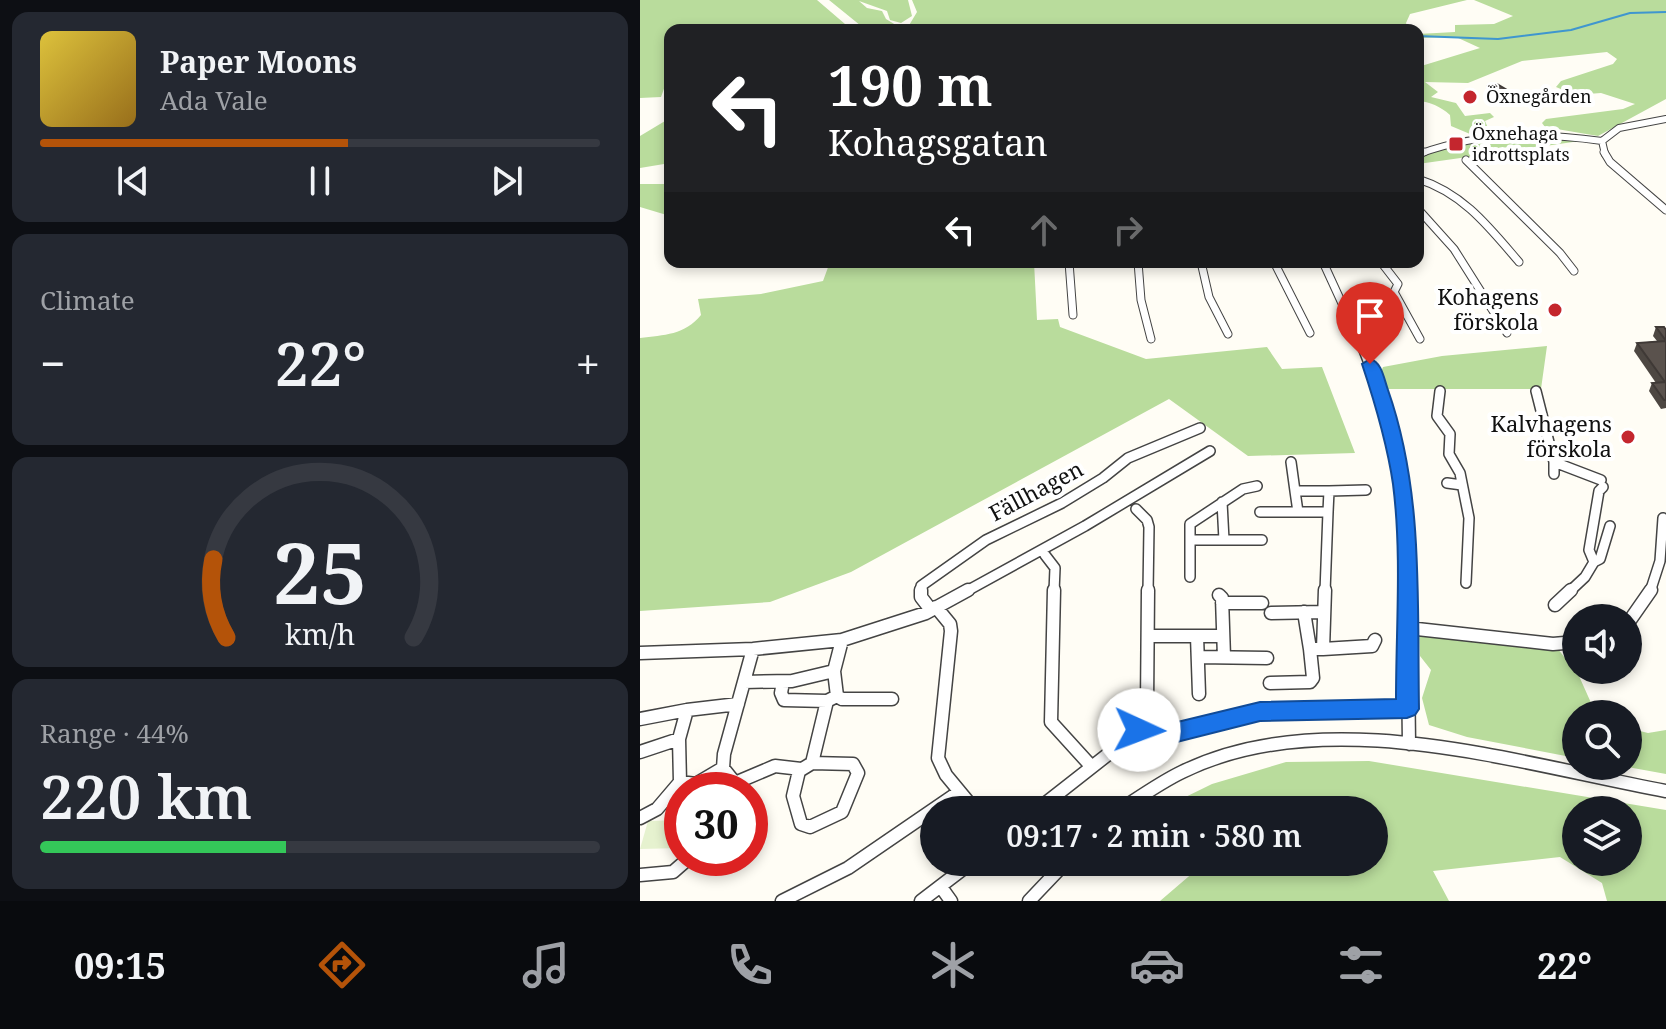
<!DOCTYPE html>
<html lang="en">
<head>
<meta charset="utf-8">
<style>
  body { margin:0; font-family:"Noto Serif",serif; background:#242831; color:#f1f3f6; height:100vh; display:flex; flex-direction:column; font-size:30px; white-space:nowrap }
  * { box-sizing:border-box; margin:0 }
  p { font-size:26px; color:#9ea1a6 }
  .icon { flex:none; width:44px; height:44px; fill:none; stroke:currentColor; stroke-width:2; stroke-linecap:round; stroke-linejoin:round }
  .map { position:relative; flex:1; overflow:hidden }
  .details { display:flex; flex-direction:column; gap:12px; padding:12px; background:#0d0f14; width:640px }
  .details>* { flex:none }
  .hud { position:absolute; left:24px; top:24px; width:760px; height:244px; border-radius:16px; box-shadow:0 4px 12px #0003; background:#202124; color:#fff; overflow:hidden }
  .tools { position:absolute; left:922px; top:604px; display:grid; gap:16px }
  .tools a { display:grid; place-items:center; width:80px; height:80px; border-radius:50%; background:#171b24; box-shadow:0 4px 12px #0003; font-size:40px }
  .speed { position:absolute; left:24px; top:772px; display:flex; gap:16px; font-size:40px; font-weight:700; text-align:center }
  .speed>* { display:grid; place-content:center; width:104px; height:104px; border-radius:50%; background:#171b24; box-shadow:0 4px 12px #0003; line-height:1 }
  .speed .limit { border:12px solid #d22; background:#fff; color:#111 }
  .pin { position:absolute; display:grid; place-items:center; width:68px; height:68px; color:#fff; margin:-82px -34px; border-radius:50% 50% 50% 0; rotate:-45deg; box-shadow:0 0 8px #0007 }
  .pin .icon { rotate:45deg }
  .me { position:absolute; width:88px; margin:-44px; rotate:92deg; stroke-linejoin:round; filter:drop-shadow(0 0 6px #0008) }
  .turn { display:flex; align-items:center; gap:28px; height:168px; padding:0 32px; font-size:36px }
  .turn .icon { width:104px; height:104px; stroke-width:2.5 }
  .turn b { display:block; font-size:56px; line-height:68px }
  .lanes { display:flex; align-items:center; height:76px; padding:0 32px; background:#0003; justify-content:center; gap:40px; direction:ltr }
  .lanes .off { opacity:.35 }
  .big { font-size:60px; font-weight:600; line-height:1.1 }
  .details .tile { flex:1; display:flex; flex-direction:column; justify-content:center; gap:12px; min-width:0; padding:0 28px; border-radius:16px; background:#242831 }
  .details .dial { align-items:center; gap:0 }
  .dial svg { height:208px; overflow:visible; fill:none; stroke:#363941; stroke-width:7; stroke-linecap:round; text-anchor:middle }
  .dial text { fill:#f1f3f6; stroke:none }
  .song { display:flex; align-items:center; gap:24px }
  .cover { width:96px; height:96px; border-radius:12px; background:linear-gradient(135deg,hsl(50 70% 55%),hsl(40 70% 35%)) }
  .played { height:8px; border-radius:4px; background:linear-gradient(90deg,#b45309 55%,#363941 55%) }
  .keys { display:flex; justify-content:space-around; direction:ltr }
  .heat { display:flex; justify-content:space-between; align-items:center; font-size:44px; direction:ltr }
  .charge { height:12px; border-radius:6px; background:linear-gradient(90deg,#34c759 44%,#363941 0) }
  .trip { position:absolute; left:280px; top:796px; width:468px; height:80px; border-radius:40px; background:#171b24; box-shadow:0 4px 12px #0003; font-weight:600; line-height:80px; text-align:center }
  .tabs { display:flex; height:128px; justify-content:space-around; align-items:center; background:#090b0e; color:#9ea1a6 }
  .tabs .icon { width:56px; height:56px }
  .tabs .current { color:#b45309 }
  .tabs b { font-size:36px; color:#f1f3f6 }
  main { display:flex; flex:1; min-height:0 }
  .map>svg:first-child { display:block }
  .forest { fill:#b9dc9c; fill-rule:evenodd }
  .pitch { fill:#e6f2cf }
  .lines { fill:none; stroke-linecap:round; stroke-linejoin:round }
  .stream { stroke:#3f96cf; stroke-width:2 }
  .minor-far3-casing { stroke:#444; stroke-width:8 }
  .minor-far2-casing { stroke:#444; stroke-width:9 }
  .minor-far1-casing { stroke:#444; stroke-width:12 }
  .minor-casing { stroke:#444; stroke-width:15 }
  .minor-far3 { stroke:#fff; stroke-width:6 }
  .minor-far2 { stroke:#fff; stroke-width:7 }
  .minor-far1 { stroke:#fff; stroke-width:9 }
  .minor { stroke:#fff; stroke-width:12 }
  .wall { fill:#4d4742 }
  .shaded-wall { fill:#3f3936 }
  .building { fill:#5a524d; stroke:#3f3936; stroke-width:2 }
  .route { fill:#1a73e8; stroke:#114b97; stroke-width:2 }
  .poi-dot { fill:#c4262e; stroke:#fff; stroke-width:3 }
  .labels { text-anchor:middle; stroke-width:8; stroke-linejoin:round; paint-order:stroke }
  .far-poi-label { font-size:18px; fill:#111; stroke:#fff; text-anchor:start }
  .poi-label { font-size:22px; fill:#111; stroke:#fff; text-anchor:end }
  .street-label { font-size:22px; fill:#111; stroke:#fff }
</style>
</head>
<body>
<main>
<section class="details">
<div class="tile">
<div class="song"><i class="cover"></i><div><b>Paper Moons</b><p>Ada Vale</p></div></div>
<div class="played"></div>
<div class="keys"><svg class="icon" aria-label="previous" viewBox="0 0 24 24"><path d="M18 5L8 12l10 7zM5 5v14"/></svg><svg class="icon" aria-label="pause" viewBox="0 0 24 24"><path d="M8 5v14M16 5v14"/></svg><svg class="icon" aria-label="next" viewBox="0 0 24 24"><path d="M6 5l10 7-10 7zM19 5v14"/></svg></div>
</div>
<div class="tile"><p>Climate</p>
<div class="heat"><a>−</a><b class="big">22°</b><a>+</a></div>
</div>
<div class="tile dial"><svg viewBox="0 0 100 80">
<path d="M14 69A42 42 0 1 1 86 69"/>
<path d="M14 69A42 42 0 0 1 9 39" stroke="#b45309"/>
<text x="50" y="56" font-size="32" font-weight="700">25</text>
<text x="50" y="72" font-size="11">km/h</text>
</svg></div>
<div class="tile"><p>Range · 44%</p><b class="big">220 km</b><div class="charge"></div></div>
</section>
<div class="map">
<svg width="1026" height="901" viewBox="0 0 1026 901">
  <rect width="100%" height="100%" fill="#fffdf5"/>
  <path class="forest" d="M0,0h177l35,30h-182v42l-9,25 -21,1z
    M189,0h79l4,16 -11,7 -11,-3 -3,-9 -28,-10 8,7 15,3 4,8 18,11h-38z
    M272,0h555l-57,14 -4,9 3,7h-270l-10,-4 -25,4h-194l-2,-3 9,-15z
    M834,0h192v99l-68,37 -53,-9 -3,-4 4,-4 77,-10 12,-5 -34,-11 -26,2 -19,-8 5,-6 52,-17 4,-5 -10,-7 -85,9 -54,22 -43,-1 13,10 -7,5 25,6 9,13 25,-3 4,4 -9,4 3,7 -4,6h-14l-19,-8 -1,-11c-10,-9 -20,-13 -32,-14v-34l62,-19 -24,-11 -38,1v-4l37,-2v-7l39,-1 19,-8z
    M30,118v45l-30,5v-32z
    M895,136l45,5 -162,23v-5c20,-16 90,-20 117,-23z
    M0,184h30v32l-30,-9z
    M190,262h204l3,58 21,-1 2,8 86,32 121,-12 15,22 40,-2 33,86 -107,3 -79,-57 -318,173 -81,30 -130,9v-273c24,-3 45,-3 61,-23l-3,-16 63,-5 62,-13z
    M907,346l-6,43h-154l-6,-17 2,-5 59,-11z
    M779,635l139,14 21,27 17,38h-20v44l-109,-21 -38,-12 -7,-27 9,-28 -11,-14z
    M988,728l20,5 18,-3v44l-44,-8h6z
    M729,761l297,49v91h-59l-5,-18 -42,-26 -127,14 16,30h-289l35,-30 -8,-9h187v-52h-215l53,-26 74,-22zM936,810h52v52h-52z"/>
  <path class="pitch" d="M42,820v28l-42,1 8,-28z"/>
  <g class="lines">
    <path class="stream" d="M778,36l80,3 73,-9 59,-17 36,-1"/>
    <defs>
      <path id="minor-far3" d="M962,141l3,13
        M962,141l17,-13 47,-9
        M779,154c58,-22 122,-22 183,-13"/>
      <path id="minor-far2" d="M964,152l6,10 56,48
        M778,154l6,-2
        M826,160l94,93 14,18
        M778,179c45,14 71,48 101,83
        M778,209l36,40 53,84
        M429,262l4,53
        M498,262l3,38 10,39
        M561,262l8,35 19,37
        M634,262l36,71
        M683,262l39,85
        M741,262l17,22 -4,8 26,47"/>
      <path id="minor-far1" d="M722,345c35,88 44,153 45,247
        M800,391l-3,25 13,18 -1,20 11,19 9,45 -3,65
        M896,391l18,71 47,18
        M651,462l4,29
        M914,462v12
        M807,483l15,2
        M655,491h34l-1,21h-30z
        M689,491l37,-1
        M582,502l2,38
        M496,509l11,11 2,7 -1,65
        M620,512h38
        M550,540h72
        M405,555l10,13 -1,24
        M954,562l6,-3 10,-33
        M550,577v-53l53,-35 14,-3
        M281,592v-6l65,-46 76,-37 41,-25 25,-20 72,-30
        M325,592l120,-66 125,-75
        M685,592l3,-80
        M929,592l16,-15 9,-15 -5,-12 10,-59 4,-4
        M1010,592l10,-31 3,-43"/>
      <path id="minor" d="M281,590v7l10,13
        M414,590l-3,132 40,44
        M767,590l2,154
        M579,595l3,3 2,59
        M582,603h40
        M915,605l16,-15
        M296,607l14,17 1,7 -13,127 8,17 29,35
        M664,612l6,37h13l2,-59
        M631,613l53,-1
        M988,623l23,-33
        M768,628l145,16 23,-2
        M508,636h75
        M557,636l2,58
        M683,649l49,-3 3,-6
        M0,653l113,-4 89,-9 84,-27 42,-23
        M558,657l69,1
        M104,682l48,-1 42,-10 8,-31
        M143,682l-2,11 3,7 43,1 10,-5 -3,-25
        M630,683l40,-1 3,-4 -3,-29
        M197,696l5,3h50
        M47,710l51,-6
        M0,719l47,-9 -8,29 1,43
        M499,730l26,5 95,-23 147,-3
        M0,752l39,-13
        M172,763l41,1 5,9 -16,39 -32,15 -9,-3 -8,-28 6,-25z
        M172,763l15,-62
        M83,768l12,15 40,-17 26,3
        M56,784l27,-16 1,-14 29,-105
        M397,810l102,-80 8,-25 1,-115
        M480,810c20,-13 41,-28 62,-38 144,-71 336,-8 484,19
        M0,818l17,-9 23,-27 16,2 3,6
        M0,875l33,-3 16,-14
        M301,887l10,14
        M142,901l66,-33 111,-76
        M281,901l51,-39
        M389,901l37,-39"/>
    </defs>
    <use href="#minor-far3" class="minor-far3-casing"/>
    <use href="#minor-far2" class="minor-far2-casing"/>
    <use href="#minor-far1" class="minor-far1-casing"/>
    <use href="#minor" class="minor-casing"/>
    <use href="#minor-far3" class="minor-far3"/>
    <use href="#minor-far2" class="minor-far2"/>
    <use href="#minor-far1" class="minor-far1"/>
    <use href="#minor" class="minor"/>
  </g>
  <path class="wall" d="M849,86l23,7 -1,7 -8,2 -15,-9z
    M1016,327l10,3v78l-5,1 -12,-18 3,-8h4l-22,-32 3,-8 20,-2 -4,-5z"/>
  <path class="shaded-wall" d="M872,93l-1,7 -8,2 2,-7z"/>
  <path class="building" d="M857,84l15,9 -7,2 -16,-9z
    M1016,327h8l2,3v70h-2l-12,-17 13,-1 -28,-39 29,-2z"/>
  <path class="route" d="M730,359c12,3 14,20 18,31 36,102 29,212 31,319l-4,6 -8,3 -147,3 -95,24 -34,-8 -4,-7 4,-7 8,-3 26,5 95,-23 136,-3c0,-71 6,-145 -3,-215 -6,-41 -18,-81 -31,-120z"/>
  <g class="poi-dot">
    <circle cx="830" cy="97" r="8"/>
    <rect x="808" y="136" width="16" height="16" rx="4"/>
    <circle cx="915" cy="310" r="8"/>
    <circle cx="988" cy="437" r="8"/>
  </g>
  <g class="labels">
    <g class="far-poi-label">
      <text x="846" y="103">Öxnegården</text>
      <text x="832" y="140">Öxnehaga<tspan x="832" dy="21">idrottsplats</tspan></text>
    </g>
    <g class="poi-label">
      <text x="899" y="305">Kohagens<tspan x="899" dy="25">förskola</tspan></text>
      <text x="972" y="432">Kalvhagens<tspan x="972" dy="25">förskola</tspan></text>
    </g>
    <g class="street-label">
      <text transform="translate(396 491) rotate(-28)" y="8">Fällhagen</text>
    </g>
  </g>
</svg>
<div class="tools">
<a><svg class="icon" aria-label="sound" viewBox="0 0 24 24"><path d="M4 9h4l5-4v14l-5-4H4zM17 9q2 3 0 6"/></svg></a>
<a><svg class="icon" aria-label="search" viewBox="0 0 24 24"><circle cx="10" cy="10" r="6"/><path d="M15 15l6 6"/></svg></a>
<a><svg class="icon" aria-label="layers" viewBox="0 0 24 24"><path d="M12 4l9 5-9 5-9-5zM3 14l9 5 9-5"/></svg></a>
</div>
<div class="speed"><div class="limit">30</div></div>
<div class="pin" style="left:730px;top:364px;background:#d93025"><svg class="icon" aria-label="arrive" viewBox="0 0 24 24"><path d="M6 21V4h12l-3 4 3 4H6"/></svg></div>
<svg class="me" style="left:499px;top:730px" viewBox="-20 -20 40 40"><circle r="19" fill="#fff"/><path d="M0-13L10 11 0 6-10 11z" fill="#1a73e8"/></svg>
<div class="trip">09:17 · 2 min · 580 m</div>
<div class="hud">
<div class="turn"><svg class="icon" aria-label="left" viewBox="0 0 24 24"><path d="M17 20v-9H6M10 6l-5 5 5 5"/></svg><div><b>190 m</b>Kohagsgatan</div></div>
<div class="lanes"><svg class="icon" aria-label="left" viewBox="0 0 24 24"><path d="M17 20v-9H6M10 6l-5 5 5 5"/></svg><svg class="icon off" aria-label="ahead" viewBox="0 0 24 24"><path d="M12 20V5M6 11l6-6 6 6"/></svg><svg class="icon off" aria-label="right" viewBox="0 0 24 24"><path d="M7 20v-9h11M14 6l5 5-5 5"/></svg></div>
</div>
</div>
</main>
<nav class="tabs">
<b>09:15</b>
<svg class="icon current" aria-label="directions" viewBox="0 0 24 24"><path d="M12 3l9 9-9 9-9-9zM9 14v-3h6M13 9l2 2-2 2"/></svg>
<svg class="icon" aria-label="music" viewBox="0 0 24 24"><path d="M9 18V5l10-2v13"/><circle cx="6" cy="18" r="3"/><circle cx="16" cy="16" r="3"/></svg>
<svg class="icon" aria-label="phone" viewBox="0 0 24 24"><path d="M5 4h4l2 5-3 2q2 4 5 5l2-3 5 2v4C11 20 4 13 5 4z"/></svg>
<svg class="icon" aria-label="climate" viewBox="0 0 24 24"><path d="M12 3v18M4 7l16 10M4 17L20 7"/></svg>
<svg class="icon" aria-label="car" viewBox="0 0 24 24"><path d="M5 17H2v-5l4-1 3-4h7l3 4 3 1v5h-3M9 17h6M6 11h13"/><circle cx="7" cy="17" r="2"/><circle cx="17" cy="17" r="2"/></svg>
<svg class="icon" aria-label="filters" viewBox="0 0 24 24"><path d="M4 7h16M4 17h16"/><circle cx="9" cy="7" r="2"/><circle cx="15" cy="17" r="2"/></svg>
<b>22°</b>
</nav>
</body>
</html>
